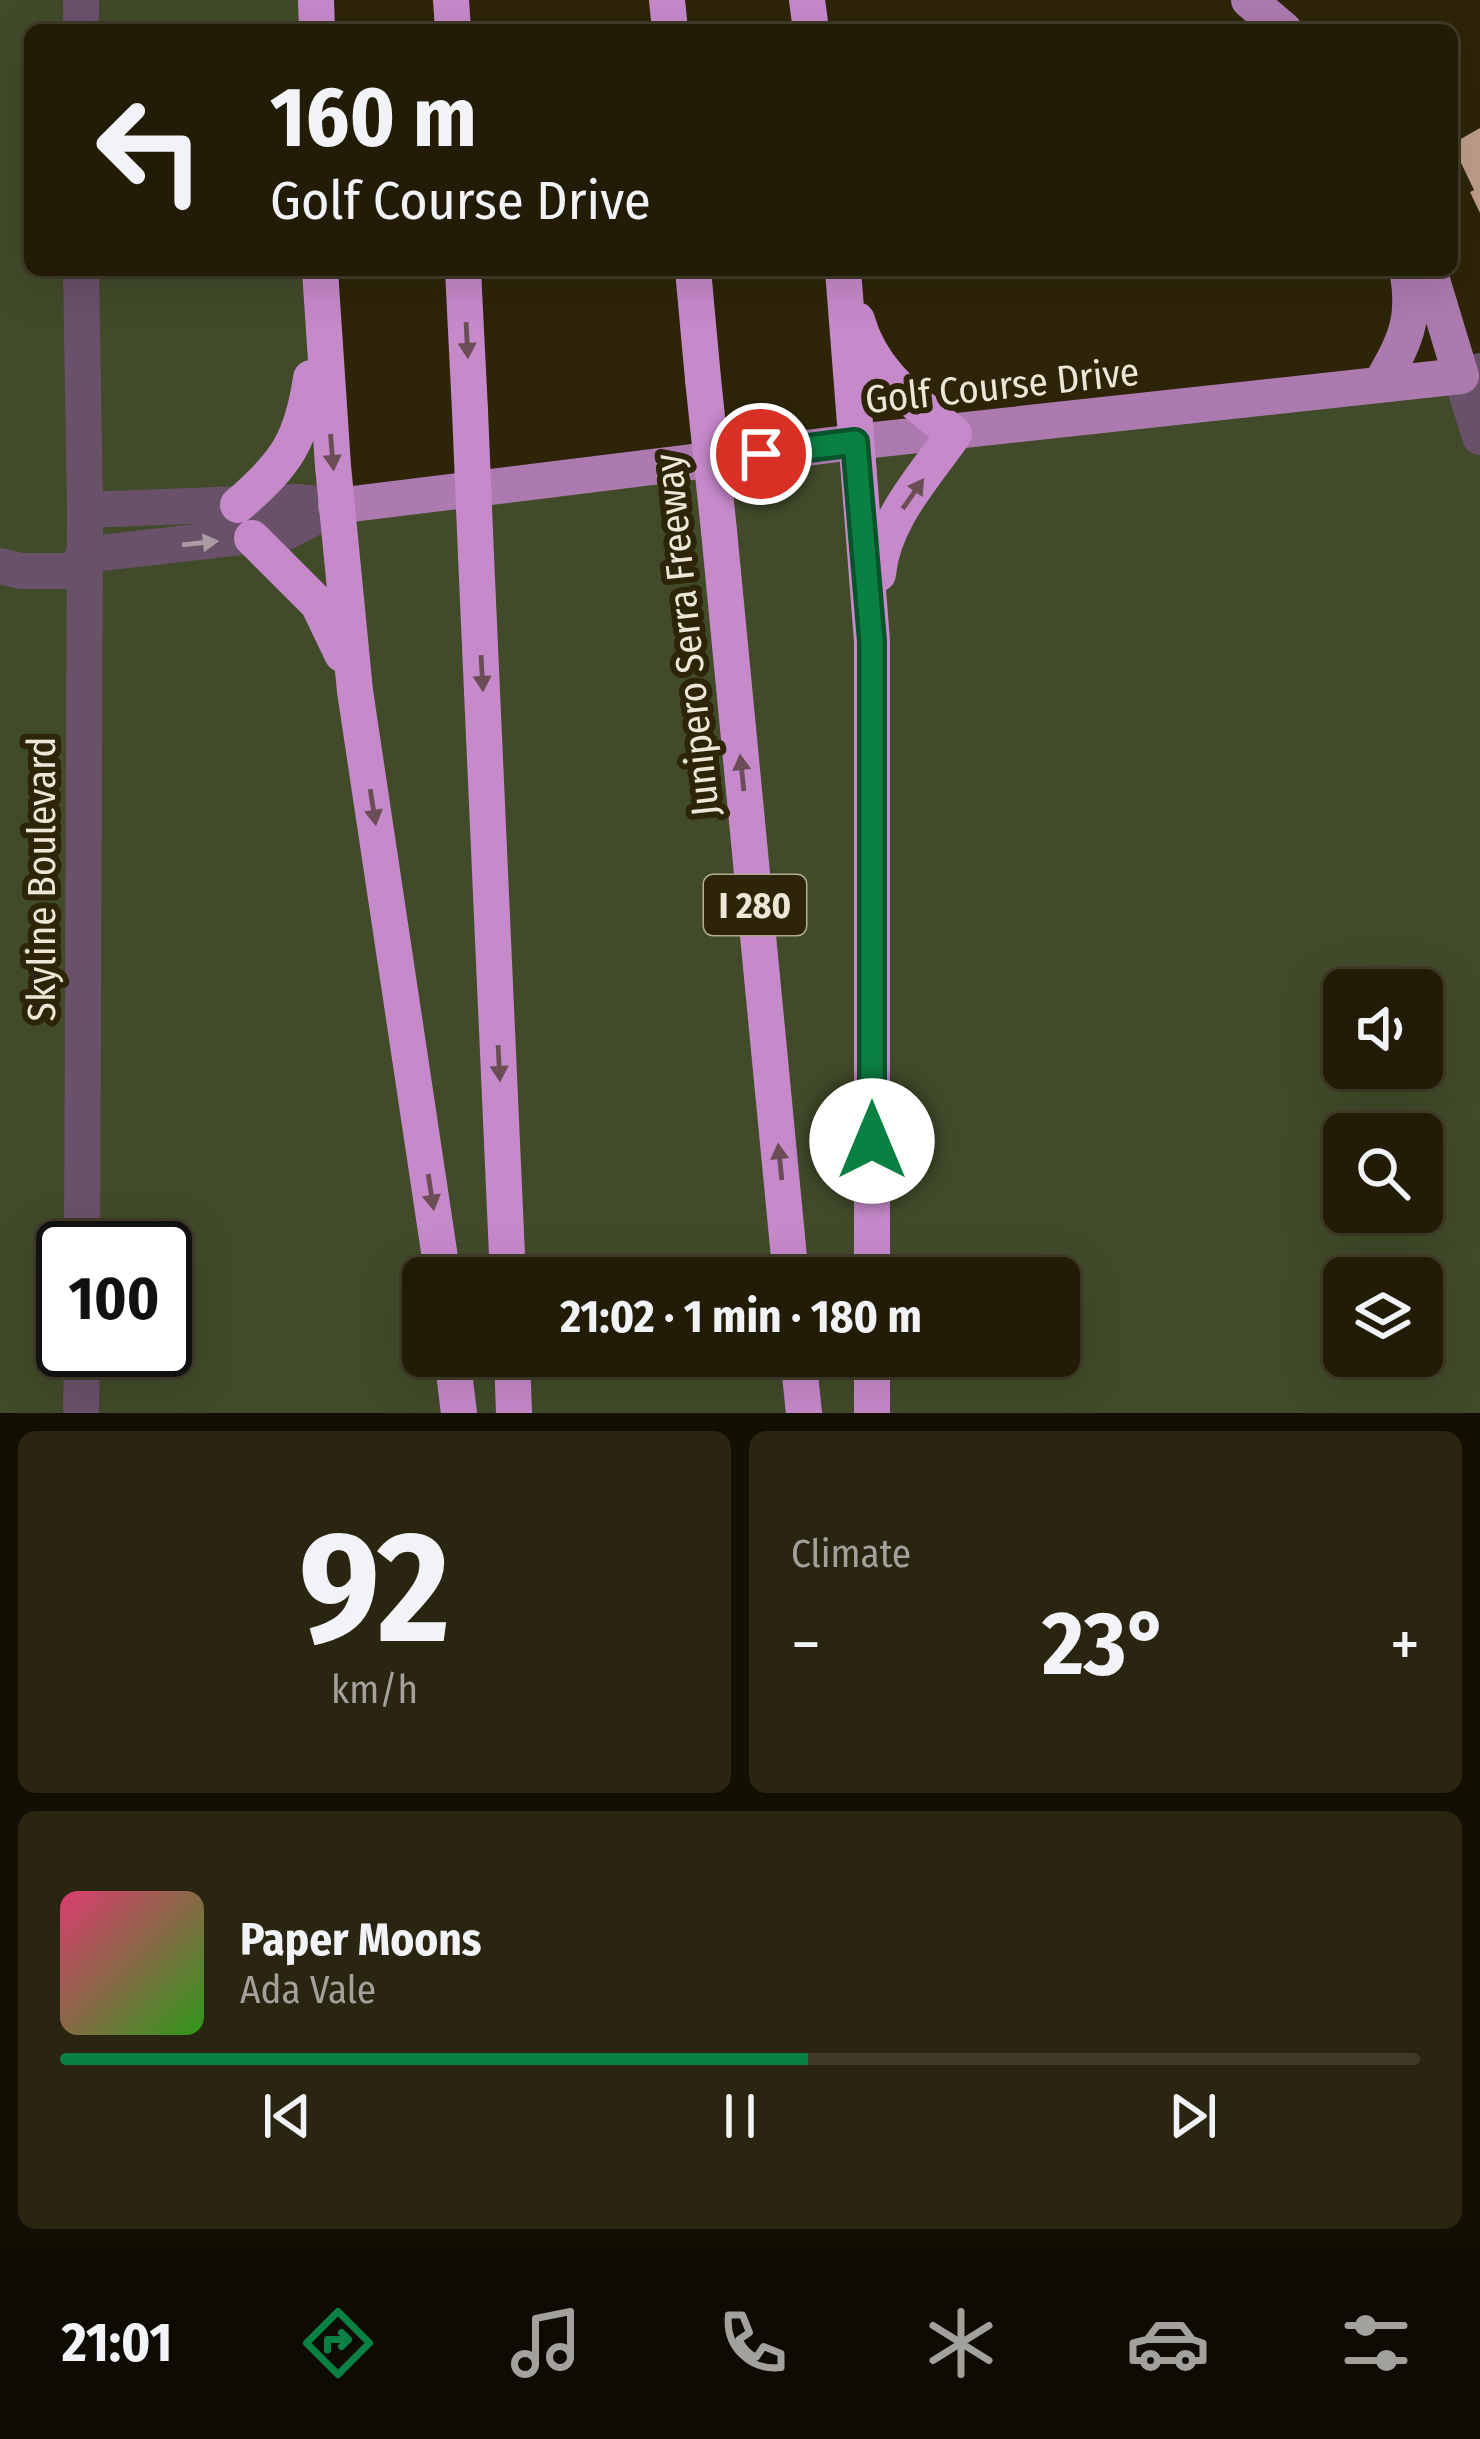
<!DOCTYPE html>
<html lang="en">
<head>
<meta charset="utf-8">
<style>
  body { margin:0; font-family:"Fira Sans Condensed",sans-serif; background:#2a2510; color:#f1f3f6; height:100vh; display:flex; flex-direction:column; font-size:45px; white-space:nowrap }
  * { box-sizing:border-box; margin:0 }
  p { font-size:39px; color:#a2a19b }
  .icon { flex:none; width:66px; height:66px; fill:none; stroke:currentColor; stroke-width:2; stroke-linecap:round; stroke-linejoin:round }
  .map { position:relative; height:1413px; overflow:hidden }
  .panel { display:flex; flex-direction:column; gap:18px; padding:18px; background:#130f03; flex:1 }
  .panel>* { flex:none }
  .hud { position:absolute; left:24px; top:24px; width:1434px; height:252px; border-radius:18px; box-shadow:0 12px 48px #0002,0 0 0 3px #3f3a28; background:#221c06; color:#f1f3f6; overflow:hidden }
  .tools { position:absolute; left:1323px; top:969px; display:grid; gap:24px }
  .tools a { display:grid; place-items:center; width:120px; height:120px; border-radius:18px; background:#221c06; box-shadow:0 12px 48px #0002,0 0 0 3px #3f3a28; font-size:60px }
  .speed { position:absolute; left:36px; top:1221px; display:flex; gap:24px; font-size:60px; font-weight:700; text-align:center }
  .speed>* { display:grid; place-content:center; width:156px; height:156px; border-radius:50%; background:#221c06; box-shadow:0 12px 48px #0002,0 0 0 3px #3f3a28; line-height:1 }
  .speed .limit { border:6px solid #111; border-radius:18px; background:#fff; color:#111 }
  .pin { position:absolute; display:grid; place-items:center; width:102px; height:102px; color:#fff; margin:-51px; border:6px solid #fff; border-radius:50%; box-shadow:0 3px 12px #0007 }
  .me { position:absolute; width:132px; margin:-66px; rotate:0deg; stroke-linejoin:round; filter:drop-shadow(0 0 9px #0008) }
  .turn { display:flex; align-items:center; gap:42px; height:252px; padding:0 48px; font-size:54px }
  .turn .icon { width:156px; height:156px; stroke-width:2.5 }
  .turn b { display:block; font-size:84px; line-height:102px }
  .big { font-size:90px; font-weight:700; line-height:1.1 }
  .panel .widget { flex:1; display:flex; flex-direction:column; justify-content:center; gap:18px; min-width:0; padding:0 42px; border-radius:18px; background:#2a2510 }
  .panel .dial { align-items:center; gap:0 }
  .dial b { font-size:156px; line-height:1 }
  .song { display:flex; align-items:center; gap:36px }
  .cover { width:144px; height:144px; border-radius:18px; background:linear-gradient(135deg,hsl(340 70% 55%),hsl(110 70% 35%)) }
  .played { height:12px; border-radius:6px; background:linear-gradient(90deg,#0b8043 55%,#3f3a28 55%) }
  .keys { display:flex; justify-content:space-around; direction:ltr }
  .heat { display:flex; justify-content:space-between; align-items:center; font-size:66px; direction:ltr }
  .panel .tiles { flex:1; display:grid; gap:18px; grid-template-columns:1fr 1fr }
  .widget:last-child { grid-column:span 2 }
  .trip { position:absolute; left:402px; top:1257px; width:678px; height:120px; border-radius:18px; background:#221c06; box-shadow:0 12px 48px #0002,0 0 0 3px #3f3a28; font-weight:700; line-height:120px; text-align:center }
  .tab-bar { display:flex; height:192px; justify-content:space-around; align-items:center; background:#0e0b02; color:#a2a19b }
  .tab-bar .icon { width:84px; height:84px }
  .tab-bar .active { color:#0b8043 }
  .tab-bar b { font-size:54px; color:#f1f3f6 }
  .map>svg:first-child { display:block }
  .green { fill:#414b2a; fill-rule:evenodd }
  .building { fill:#be9e8c }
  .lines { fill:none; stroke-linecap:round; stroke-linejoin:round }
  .minor { stroke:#69516a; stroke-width:36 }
  .major { stroke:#ac7aaf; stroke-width:36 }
  .highway { stroke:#c689ca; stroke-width:36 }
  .highway-bridge { stroke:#c689ca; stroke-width:36 }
  .oneway { fill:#6b4d56 }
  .oneway2 { fill:#aa9ca0 }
  .route-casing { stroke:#07532c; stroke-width:30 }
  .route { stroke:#0b8043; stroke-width:21 }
  .labels { text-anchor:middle; stroke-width:12; stroke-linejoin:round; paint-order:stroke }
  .shield { fill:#2e2508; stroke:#b3ad98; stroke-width:3 }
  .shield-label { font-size:36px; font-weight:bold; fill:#ece7d6 }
  .street-label { font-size:39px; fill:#ece7d6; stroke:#2e2508 }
</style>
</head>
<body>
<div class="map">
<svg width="1480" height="1413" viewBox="0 0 1480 1413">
  <rect width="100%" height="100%" fill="#2e2508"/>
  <path class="green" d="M0,0h316v30h-286v240h288l19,235 1124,-129 19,77v960h-1480zM1344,990h78v78h-78zM1344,1134h78v78h-78zM63,1248h102v102h-102zM423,1278h636v78h-636zM1344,1278h78v78h-78z"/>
  <path class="building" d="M1480,128v85l-10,-21 4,-2 -22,-46z"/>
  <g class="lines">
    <path class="minor" d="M81,30v-30
      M81,270l4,240 -3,738
      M1480,371l-19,5 19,61
      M85,510l213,-8 38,4
      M83,555l203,-23 50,-26
      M0,566l21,5h62
      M81,1413l1,-63"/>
    <path class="major" d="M1249,0l35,30
      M1380,385c24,-42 37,-65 27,-115
      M336,506l519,-64 606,-66 -32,-106"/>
    <path class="highway" d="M316,0l1,30
      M451,0l2,30
      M667,0l3,30
      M807,0l4,30
      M320,270l13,196 22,225 88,587
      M463,270l7,141
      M693,270l10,109
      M843,270l29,371v637
      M857,320c15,54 55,80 97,114 -30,43 -71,86 -76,140
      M238,505c48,-41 64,-65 73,-127
      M719,531l72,747
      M252,538l66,66 24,50
      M476,556l32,722
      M452,1356l7,57
      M512,1356l2,57
      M798,1356l6,57
      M872,1413v-57"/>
    <path class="highway-bridge" d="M703,379l16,152
      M470,411l6,145"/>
  </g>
  <defs><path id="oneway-solid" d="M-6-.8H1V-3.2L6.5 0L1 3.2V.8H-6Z" transform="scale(3)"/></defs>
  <g class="oneway">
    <use href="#oneway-solid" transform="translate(467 340) rotate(87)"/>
    <use href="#oneway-solid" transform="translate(332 452) rotate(85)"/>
    <use href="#oneway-solid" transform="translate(913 494) rotate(-55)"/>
    <use href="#oneway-solid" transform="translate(482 673) rotate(87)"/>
    <use href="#oneway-solid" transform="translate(742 773) rotate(-96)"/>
    <use href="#oneway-solid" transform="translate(373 807) rotate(81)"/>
    <use href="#oneway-solid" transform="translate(499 1063) rotate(87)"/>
    <use href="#oneway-solid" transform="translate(780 1162) rotate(-96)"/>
    <use href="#oneway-solid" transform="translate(431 1192) rotate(81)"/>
  </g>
  <use class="oneway2" href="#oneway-solid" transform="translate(200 543) rotate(-6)"/>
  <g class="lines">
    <defs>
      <path id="route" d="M761,454l94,-12 17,199v500"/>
    </defs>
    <use href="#route" class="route-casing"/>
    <use href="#route" class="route"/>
  </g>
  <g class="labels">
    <rect class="shield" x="704" y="875" width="102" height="60" rx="9"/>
    <g class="shield-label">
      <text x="755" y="918">I 280</text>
    </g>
    <g class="street-label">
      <text transform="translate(1002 385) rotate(-6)" y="14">Golf Course Drive</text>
      <text transform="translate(686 635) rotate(-96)" y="14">Junipero Serra Freeway</text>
      <text transform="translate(41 879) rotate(-90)" y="14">Skyline Boulevard</text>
    </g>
  </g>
</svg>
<div class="tools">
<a><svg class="icon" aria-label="sound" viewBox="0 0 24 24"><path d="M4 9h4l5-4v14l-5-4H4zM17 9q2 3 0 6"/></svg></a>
<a><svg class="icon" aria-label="search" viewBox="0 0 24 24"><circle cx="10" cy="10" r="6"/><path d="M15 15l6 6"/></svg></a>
<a><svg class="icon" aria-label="layers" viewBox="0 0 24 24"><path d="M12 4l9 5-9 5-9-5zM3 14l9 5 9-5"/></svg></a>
</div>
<div class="speed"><div class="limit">100</div></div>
<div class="pin" style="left:761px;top:454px;background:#d93025"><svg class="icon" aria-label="arrive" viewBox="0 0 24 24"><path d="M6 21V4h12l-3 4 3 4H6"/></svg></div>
<svg class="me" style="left:872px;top:1141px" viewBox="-20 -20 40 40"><circle r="19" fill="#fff"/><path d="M0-13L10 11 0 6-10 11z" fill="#0b8043"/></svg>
<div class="trip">21:02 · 1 min · 180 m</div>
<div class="hud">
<div class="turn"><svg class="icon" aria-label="left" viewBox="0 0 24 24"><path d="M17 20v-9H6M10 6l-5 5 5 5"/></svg><div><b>160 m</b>Golf Course Drive</div></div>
</div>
</div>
<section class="panel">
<div class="tiles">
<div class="widget dial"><b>92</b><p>km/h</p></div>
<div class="widget"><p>Climate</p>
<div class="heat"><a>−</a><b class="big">23°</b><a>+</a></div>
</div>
<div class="widget">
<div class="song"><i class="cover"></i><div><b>Paper Moons</b><p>Ada Vale</p></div></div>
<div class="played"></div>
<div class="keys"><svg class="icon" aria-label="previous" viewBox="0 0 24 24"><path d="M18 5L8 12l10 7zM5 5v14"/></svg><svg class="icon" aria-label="pause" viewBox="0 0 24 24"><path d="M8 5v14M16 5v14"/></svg><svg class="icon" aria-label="next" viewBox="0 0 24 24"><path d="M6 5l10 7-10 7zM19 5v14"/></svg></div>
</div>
</div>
</section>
<nav class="tab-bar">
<b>21:01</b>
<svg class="icon active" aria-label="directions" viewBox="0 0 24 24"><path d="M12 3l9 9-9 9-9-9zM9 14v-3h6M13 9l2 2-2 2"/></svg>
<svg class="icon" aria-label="music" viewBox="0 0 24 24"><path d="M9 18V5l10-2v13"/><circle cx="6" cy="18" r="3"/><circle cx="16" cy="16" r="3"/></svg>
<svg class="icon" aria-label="phone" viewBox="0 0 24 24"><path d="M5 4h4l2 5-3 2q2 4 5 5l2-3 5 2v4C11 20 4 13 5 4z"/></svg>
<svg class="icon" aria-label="climate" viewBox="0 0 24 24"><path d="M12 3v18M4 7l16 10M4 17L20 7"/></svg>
<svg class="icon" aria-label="car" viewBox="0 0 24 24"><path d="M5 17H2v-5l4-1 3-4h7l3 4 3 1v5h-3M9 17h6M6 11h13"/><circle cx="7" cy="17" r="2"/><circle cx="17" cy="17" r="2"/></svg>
<svg class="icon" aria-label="filters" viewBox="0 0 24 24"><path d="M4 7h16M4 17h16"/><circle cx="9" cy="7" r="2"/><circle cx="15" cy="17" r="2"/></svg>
</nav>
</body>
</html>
